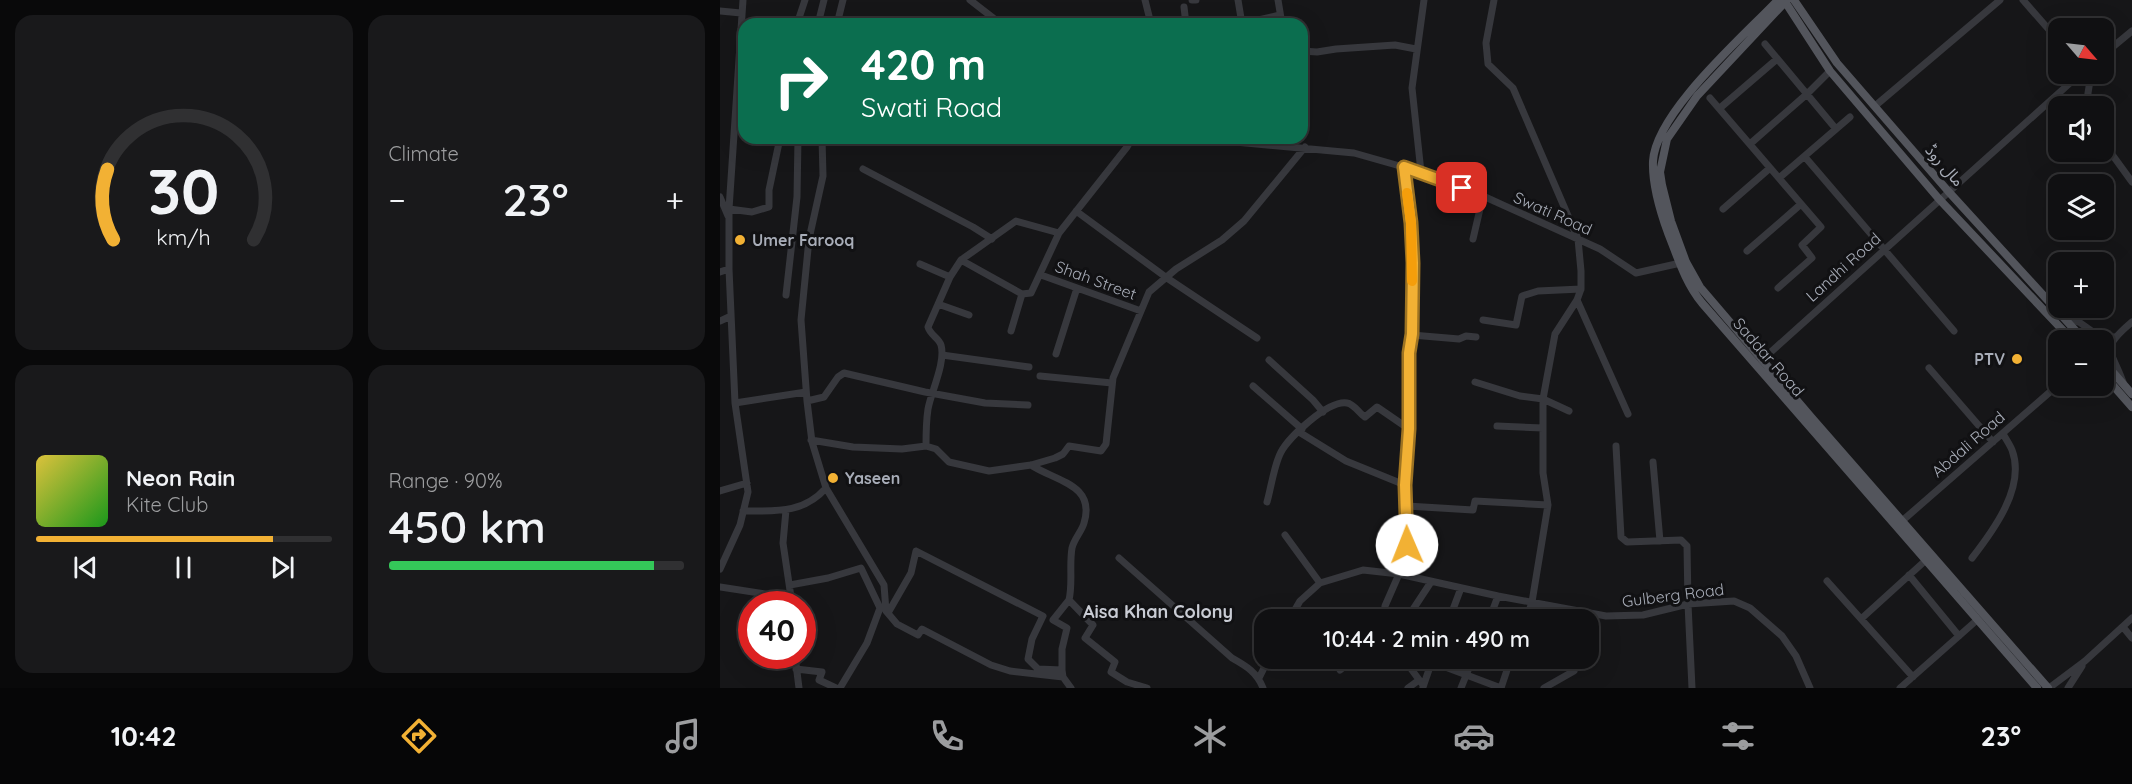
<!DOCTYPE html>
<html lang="en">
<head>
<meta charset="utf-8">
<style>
  body { margin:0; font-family:Quicksand,"Noto Sans Arabic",sans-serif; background:#19191b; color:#f1f3f6; height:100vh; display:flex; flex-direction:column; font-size:22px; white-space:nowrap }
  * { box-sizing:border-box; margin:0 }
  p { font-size:20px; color:#9c9d9f }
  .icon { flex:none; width:33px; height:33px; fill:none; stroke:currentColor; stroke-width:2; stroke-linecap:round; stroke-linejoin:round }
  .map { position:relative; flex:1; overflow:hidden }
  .side { display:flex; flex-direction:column; gap:15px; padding:15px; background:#09090a; width:720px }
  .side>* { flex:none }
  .banner { position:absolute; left:18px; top:18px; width:570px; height:126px; border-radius:18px; box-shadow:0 6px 24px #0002,0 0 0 2px #303032; background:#0b6e4f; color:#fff; overflow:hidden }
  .needle { width:39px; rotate:118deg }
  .fabs { position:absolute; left:1328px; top:18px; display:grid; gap:12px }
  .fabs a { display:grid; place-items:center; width:66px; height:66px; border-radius:12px; background:#101012; box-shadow:0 6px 24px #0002,0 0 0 2px #303032; font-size:30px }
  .speed { position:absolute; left:18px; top:591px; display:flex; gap:12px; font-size:30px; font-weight:700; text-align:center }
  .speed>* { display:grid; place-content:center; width:78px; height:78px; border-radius:50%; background:#101012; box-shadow:0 6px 24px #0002,0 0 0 2px #303032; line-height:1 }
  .speed .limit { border:9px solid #d22; background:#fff; color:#111 }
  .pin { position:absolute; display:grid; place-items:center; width:51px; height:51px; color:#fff; margin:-26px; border-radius:12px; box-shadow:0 3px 9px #0006 }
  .me { position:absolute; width:66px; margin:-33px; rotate:359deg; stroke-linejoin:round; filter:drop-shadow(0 0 4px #0008) }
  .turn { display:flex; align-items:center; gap:21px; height:126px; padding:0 24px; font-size:27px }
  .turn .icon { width:78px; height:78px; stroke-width:2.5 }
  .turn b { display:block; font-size:42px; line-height:51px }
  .big { font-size:45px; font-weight:600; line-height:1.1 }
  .side .widget { flex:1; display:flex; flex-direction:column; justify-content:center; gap:9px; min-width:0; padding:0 21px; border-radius:18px; background:#19191b }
  .side .dial { align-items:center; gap:0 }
  .dial svg { height:156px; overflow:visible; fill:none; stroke:#303032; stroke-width:7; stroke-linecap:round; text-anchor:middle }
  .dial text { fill:#f1f3f6; stroke:none }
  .song { display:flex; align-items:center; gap:18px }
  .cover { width:72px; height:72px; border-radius:9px; background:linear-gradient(135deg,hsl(50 70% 55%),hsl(120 70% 35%)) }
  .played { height:6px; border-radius:3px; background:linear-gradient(90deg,#f2b134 80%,#303032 80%) }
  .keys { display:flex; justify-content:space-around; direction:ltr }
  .heat { display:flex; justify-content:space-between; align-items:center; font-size:33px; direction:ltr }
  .charge { height:9px; border-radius:4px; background:linear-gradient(90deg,#34c759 90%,#303032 0) }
  .side .tiles { flex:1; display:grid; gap:15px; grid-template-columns:repeat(2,1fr) }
  .trip { position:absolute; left:534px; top:609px; width:345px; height:60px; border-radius:18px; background:#101012; box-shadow:0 6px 24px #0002,0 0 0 2px #303032; font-weight:600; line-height:60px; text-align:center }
  .menu { display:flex; height:96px; justify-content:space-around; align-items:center; background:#060607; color:#9c9d9f }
  .menu .icon { width:42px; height:42px }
  .menu .active { color:#f2b134 }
  .menu b { font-size:27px; color:#f1f3f6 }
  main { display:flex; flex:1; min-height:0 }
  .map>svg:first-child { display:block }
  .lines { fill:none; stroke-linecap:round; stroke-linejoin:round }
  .minor { stroke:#37383d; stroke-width:7 }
  .major { stroke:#53555c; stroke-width:8 }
  .route-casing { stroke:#9d7322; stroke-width:15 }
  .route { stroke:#f2b134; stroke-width:10 }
  .slow { stroke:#f59e0b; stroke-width:10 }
  .poi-dot { fill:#f2b134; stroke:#111113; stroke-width:2 }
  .labels { text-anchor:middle; stroke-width:6; stroke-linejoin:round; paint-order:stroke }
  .street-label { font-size:16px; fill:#a8adb8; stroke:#111113 }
  .poi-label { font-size:16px; font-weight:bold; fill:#a8adb8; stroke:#111113; text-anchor:start }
  .neighbourhood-label { font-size:18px; font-weight:bold; fill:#c9ccd4; stroke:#111113 }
</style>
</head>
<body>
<main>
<section class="side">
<div class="tiles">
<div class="widget dial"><svg viewBox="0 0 100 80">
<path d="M14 69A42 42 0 1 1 86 69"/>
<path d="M14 69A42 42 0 0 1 11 33" stroke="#f2b134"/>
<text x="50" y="56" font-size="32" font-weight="700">30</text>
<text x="50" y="72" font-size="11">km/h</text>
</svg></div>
<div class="widget"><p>Climate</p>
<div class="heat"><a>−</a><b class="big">23°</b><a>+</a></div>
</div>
<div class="widget">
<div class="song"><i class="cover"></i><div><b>Neon Rain</b><p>Kite Club</p></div></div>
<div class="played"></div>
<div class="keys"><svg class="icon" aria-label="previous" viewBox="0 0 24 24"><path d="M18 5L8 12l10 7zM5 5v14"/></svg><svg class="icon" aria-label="pause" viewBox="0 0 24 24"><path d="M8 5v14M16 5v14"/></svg><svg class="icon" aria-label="next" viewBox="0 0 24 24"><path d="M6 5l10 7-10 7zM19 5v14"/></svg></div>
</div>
<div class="widget"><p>Range · 90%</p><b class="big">450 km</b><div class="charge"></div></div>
</div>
</section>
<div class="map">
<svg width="1412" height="688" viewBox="0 0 1412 688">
  <rect width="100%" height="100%" fill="#161618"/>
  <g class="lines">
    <path class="minor" d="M250,0l31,24
      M425,0l6,24
      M472,0h4
      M518,0l4,24
      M558,0l4,24
      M774,0l-8,43 2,21 25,24 65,151 3,32v18l-4,11 -22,34 -12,65v74l5,32 -16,97 -6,18
      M1303,0l35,40
      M464,7l2,17
      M0,11l21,2
      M77,24l8,-24
      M98,24l6,-24
      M117,24l6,-24
      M266,24l6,-7
      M521,24l39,-9
      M1045,44l71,85
      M582,51l15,1 19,-3 59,-4 21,4
      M1383,55l29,-24
      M990,98l111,129 -19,18 10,13 -34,30
      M1155,106l125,-106
      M1366,106l5,-32
      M1000,108l57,-49
      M473,138l161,15 67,19 62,24 117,53 36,24 49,-11
      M330,142l2,-4
      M1383,142l29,40
      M1030,144l57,-50 23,-23
      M1085,157l149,174
      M143,169l110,58 19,12
      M701,172l-9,-84 12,-88
      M1059,178l71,-61
      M0,197l8,19
      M9,209l23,3 17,-5v-17l11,-52
      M1003,209l47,-41
      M356,211l91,67 90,60
      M753,239l10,-43
      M1027,251l54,-47
      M241,260l61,34 9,-1 28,-60 68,-86 5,-9
      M200,264l30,13
      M0,272l9,-3
      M321,275l100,36
      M66,295l11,-98 1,-59
      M857,300l51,114
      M218,304l31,11
      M1344,318l15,4 24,17 11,-2
      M763,320l33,5 6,-29 16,-5 43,-2
      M0,321l11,-5
      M291,331l11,-37
      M692,335l47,4 7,-3 10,1
      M336,354l21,-66
      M222,355l87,12
      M549,360l44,40 10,12
      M1042,360l318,-286
      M1209,368l64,74
      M320,376l72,7
      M755,382l45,14 23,3 26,12
      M1403,382c-12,-34 -24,-32 9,-60
      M533,386l49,43
      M87,401l-6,-81 8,-81 14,-63 -1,-38
      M15,403l71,-11
      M777,426l46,2
      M579,432l47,29 59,24
      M91,440l42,7 49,2 24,-3 10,3 13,13 40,9 42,-6 24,-7 8,-4 6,-8 32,5 5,-7 7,-66 36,-86 27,-23 46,-29 22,-19 61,-74
      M206,446c0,-12 0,-24 2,-37 3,-17 18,-47 13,-64 -2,-7 -11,-10 -13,-18l22,-50 11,-17 55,-39 43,12
      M896,446l5,91 6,5 54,-2 6,6 1,58 4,84
      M933,462l7,79
      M311,465c24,16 65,19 53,58 -2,8 -10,16 -12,25 -3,18 1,35 -3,52l24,25 -8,13 30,24 -4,10 16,10 20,6
      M106,488l58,97 2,26 11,13 21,11 4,-6 69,36 19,6 53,6 8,11
      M0,491l27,-8
      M547,502c4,-14 7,-37 14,-50 8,-15 47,-52 66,-49 7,1 12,10 18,14l12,-10 32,22
      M687,506l66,4 2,-9 73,4
      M66,510l-3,33 9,61
      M23,511c32,0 60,3 83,-23l-14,-46 -5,-41 17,-4 14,-20 6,-4 81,19 60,11 43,2
      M1182,521l156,-136
      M565,535l35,48
      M399,558l113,100c14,8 25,14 31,30
      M1252,558c21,-27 54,-71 40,-108 -2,-5 -6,-11 -9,-16
      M0,569l20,-44 8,-33 -13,-89 -6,-134v-60l14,-209
      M1189,575l50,61
      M1107,581l86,96
      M70,585l38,-7 33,-10 19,40 -13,35 -27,45
      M0,587l58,9v8
      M168,613l23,-40 5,-22 127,65 -11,23 -4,20 10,10 24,1 1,7
      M1141,619l65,-59
      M569,620l11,-19 20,-18 43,-13 36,4 99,22 108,20 37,-1 45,-11 46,-3 16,7 32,28 14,20 14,32
      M663,620l2,-14 14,-32 8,-29 -2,-60 4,-56v-76l3,-18 1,-72 -2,-40 -7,-56
      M686,620l25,-38
      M729,620l12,-32
      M769,620l9,-24
      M1403,627l9,11
      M75,656l4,32
      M683,658l20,27
      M712,662l69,26 10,-30
      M76,669l26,3 -3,8 17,8
      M342,670v-21l5,-21 -14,-8 16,-20
      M620,670l15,-12
      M539,678l10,-20
      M703,687l10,-29
      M688,688l11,-8
      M741,688l12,-30
      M824,688l30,-17
      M1180,688l77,-68
      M1329,688l36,-27 47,-43
      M1348,688l14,-22"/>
    <path class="major" d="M1058,0c-34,36 -122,112 -125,161 -1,24 7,50 15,72 10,25 17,49 34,70l335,385
      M1064,0l46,71 109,128 133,141
      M1067,0l-90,96 -30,43 -7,33 2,13 9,36 15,41 14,25 112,131 236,270
      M1074,0l43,63 111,128 136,149
      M1383,361l29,33
      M1383,374l29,33"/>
  </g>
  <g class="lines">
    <defs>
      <path id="route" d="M687,545l-2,-60 4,-56v-76l3,-19 1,-71 -2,-40 -7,-56 58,21"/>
    </defs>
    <use href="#route" class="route-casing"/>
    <use href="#route" class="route"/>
    <path class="slow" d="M687,193l4,30 1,58"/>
  </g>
  <g class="poi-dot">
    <circle cx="20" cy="240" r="6"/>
    <circle cx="1297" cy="359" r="6"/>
    <circle cx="113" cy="478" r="6"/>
  </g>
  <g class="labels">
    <g class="street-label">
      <text transform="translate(1225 165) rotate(49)" y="6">مال روڈ</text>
      <text transform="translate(833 213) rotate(24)" y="6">Swati Road</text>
      <text transform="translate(1123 267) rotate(-42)" y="6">Landhi Road</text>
      <text transform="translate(376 280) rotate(20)" y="6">Shah Street</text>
      <text transform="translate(1049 357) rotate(49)" y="6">Saddar Road</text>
      <text transform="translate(1248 444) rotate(-41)" y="6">Abdali Road</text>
      <text transform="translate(953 595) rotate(-7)" y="6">Gulberg Road</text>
    </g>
    <g class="poi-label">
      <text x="32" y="246">Umer Farooq</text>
      <text x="1285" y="365" text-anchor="end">PTV</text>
      <text x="125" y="484">Yaseen</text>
    </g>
    <g class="neighbourhood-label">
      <text x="438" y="618">Aisa Khan Colony</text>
    </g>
  </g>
</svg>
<div class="fabs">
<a><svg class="needle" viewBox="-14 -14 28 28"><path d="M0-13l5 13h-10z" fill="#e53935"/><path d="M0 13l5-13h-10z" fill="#9c9d9f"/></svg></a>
<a><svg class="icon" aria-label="sound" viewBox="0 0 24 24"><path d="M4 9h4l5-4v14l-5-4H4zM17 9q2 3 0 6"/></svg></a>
<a><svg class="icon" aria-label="layers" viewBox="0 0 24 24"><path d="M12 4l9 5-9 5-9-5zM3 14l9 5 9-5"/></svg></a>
<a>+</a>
<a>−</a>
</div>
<div class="speed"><div class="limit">40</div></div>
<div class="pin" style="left:742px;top:188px;background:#d93025"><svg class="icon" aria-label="arrive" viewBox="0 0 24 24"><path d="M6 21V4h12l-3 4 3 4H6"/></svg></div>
<svg class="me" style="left:687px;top:545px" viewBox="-20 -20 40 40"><circle r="19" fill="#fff"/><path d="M0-13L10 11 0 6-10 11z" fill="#f2b134"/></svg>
<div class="trip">10:44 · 2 min · 490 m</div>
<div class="banner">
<div class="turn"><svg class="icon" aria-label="right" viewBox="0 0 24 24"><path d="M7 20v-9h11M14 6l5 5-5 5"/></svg><div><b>420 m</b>Swati Road</div></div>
</div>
</div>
</main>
<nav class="menu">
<b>10:42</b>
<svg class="icon active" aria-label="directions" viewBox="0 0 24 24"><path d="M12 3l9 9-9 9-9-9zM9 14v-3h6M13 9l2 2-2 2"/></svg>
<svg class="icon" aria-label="music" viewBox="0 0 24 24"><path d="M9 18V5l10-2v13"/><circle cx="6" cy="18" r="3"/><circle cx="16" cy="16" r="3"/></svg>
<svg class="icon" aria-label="phone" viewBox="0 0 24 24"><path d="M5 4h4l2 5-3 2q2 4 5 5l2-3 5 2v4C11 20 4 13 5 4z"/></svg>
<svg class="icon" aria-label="climate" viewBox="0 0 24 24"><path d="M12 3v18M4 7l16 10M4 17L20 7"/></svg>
<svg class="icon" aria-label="car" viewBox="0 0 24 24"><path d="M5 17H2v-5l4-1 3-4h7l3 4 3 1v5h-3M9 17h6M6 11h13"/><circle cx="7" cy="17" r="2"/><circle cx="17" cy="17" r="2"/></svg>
<svg class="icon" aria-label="filters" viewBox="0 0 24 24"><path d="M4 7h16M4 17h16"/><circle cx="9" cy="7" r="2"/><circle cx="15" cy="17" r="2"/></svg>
<b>23°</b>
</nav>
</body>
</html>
